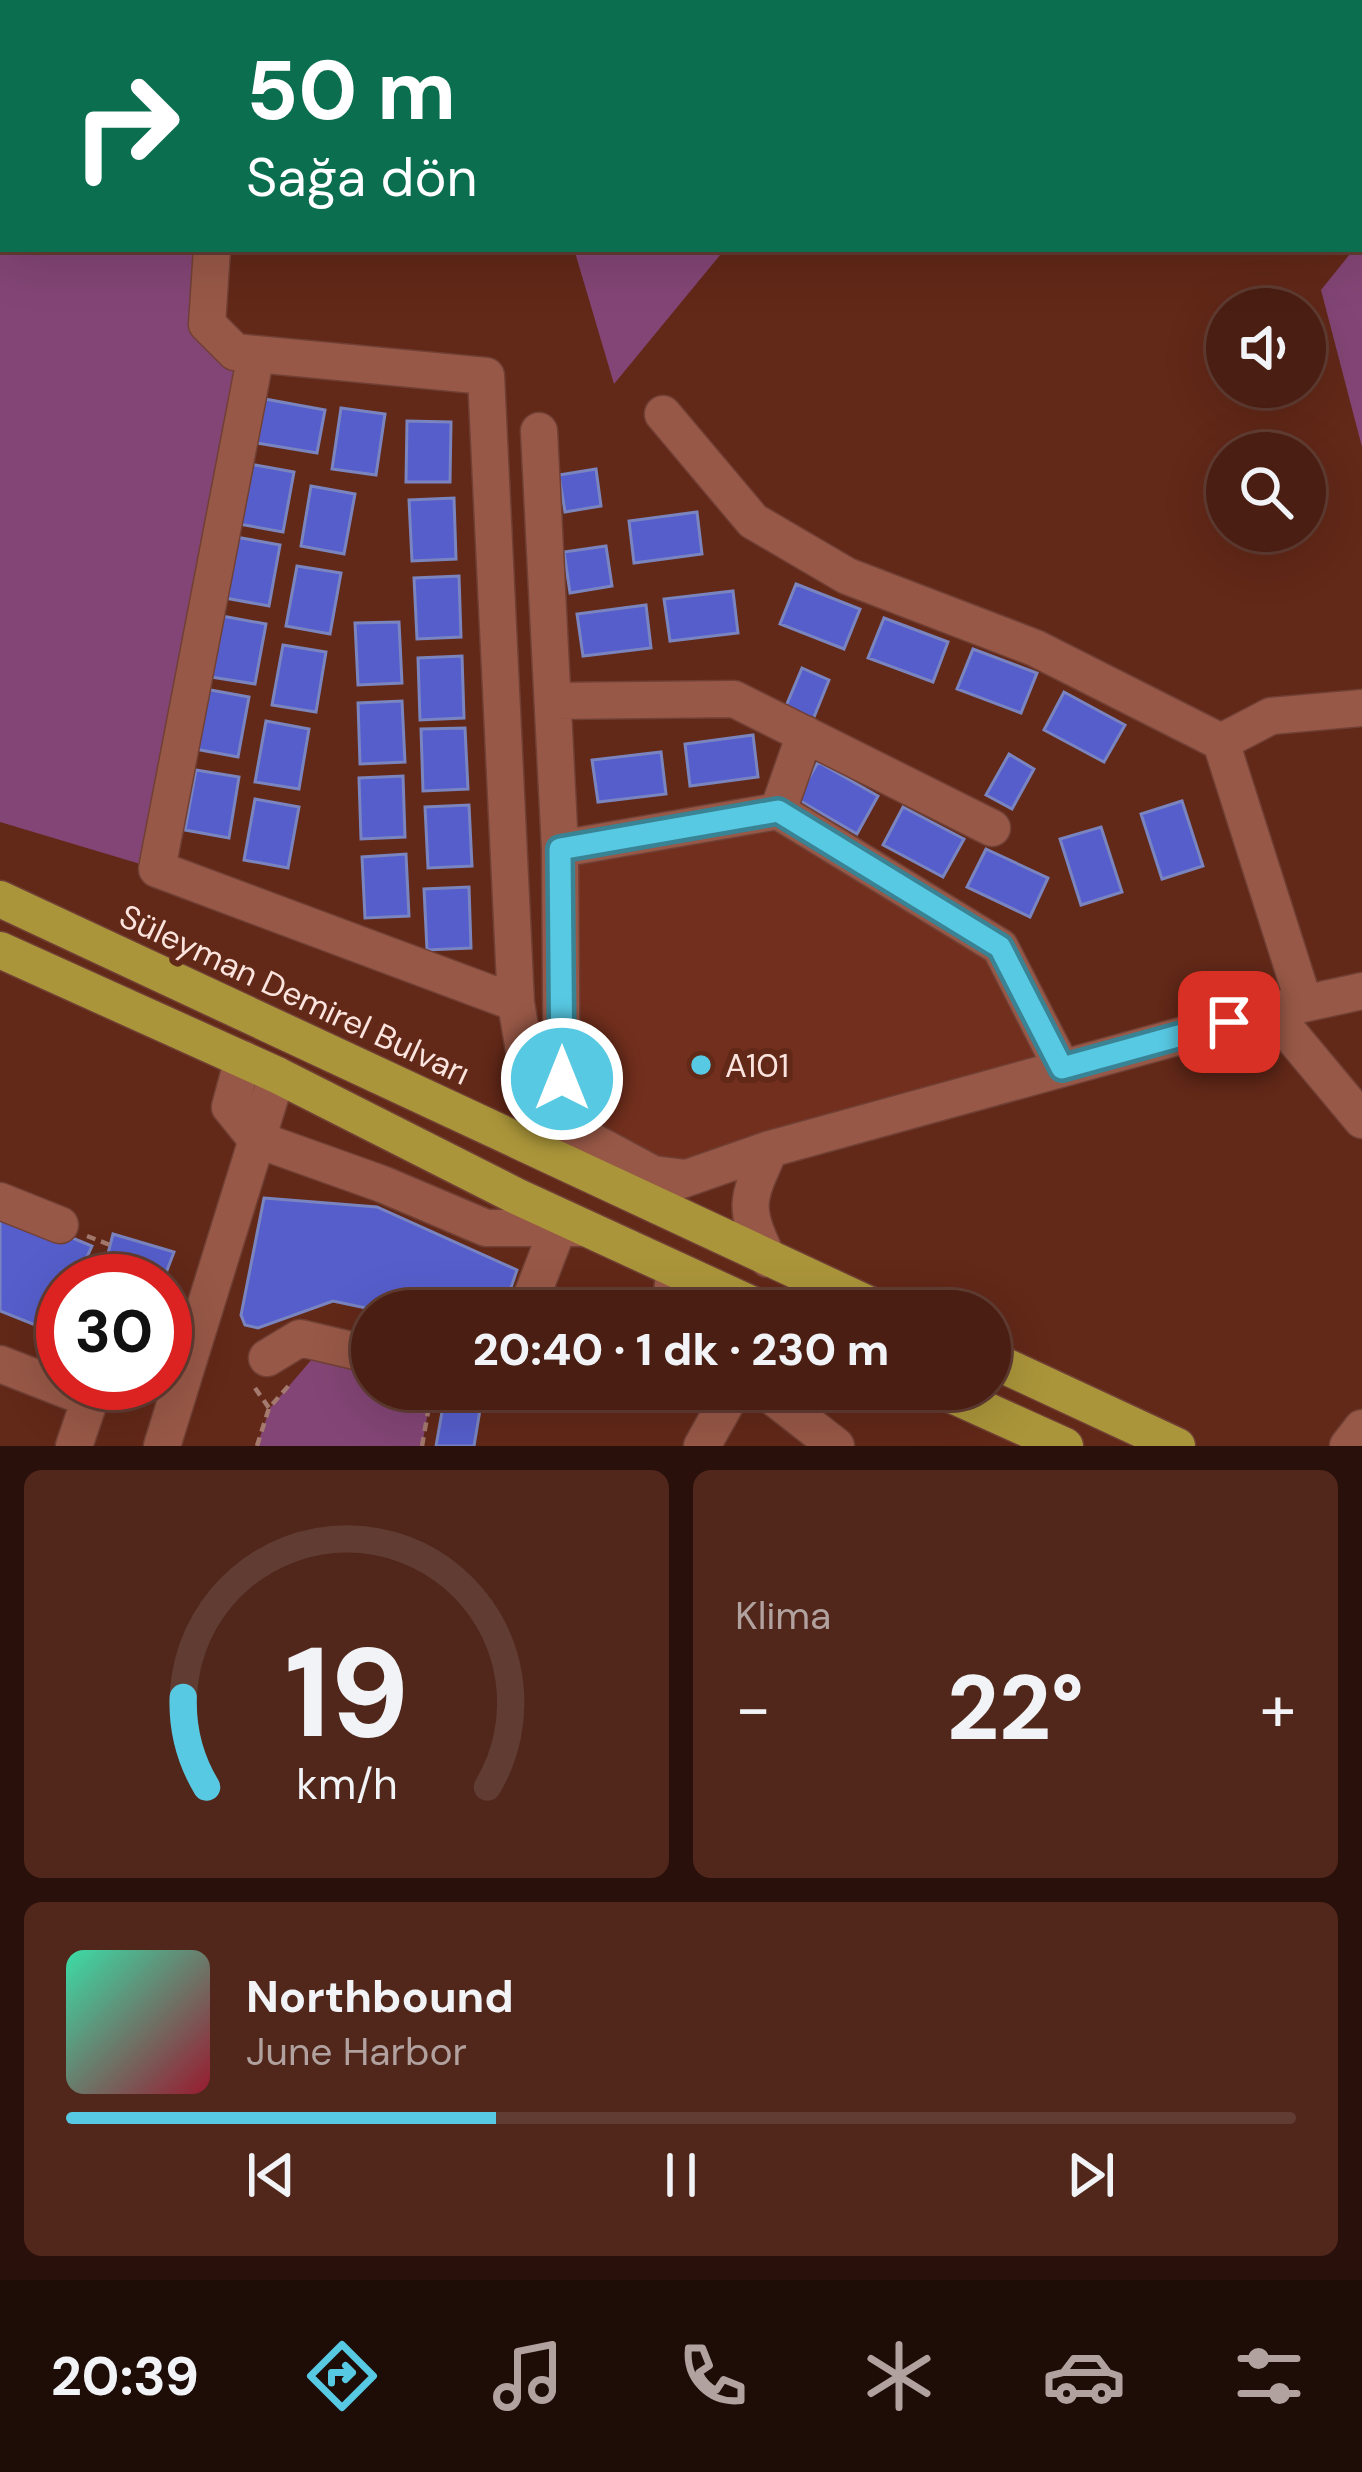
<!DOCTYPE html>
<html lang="tr">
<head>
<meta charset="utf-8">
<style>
  body { margin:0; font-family:"DM Sans",sans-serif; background:#51271b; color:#f1f3f6; height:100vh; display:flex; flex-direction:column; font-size:45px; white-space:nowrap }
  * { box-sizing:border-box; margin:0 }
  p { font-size:39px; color:#b2a29f }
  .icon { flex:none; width:66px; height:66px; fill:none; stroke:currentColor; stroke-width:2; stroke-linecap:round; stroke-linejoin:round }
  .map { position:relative; height:1446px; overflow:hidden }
  .panel { display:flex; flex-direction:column; gap:24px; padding:24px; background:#29100a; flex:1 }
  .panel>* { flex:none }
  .hud { position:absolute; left:0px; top:0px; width:1362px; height:252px; box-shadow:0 12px 48px #0002,0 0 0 3px #613c32; background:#0b6e4f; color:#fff; overflow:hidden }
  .buttons { position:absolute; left:1206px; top:288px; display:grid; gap:24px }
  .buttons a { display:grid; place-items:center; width:120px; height:120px; border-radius:50%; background:#4a1e12; box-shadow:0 12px 48px #0002,0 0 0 3px #613c32; font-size:60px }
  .speed { position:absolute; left:36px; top:1254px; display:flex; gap:24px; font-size:60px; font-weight:700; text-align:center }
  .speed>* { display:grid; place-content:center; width:156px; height:156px; border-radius:50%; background:#4a1e12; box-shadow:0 12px 48px #0002,0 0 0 3px #613c32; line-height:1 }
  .speed .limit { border:18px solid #d22; background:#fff; color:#111 }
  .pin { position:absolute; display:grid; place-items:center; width:102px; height:102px; color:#fff; margin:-51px; border-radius:24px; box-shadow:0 6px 18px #0006 }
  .me { position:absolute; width:132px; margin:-66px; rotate:0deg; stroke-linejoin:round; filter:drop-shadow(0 0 9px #0008) }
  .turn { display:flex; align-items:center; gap:42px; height:252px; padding:0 48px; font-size:54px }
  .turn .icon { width:156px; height:156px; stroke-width:2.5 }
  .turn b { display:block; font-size:84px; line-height:102px }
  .big { font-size:90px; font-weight:800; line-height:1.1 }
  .panel .card { flex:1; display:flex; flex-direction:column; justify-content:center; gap:18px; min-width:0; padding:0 42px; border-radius:18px; background:#51271b }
  .panel .dial { align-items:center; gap:0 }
  .dial svg { height:312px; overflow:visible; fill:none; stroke:#613c32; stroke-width:7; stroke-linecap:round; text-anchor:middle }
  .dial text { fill:#f1f3f6; stroke:none }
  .song { display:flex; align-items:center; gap:36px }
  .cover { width:144px; height:144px; border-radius:18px; background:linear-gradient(135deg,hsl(160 70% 55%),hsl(350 70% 35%)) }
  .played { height:12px; border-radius:6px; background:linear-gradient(90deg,#58c9e3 35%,#613c32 35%) }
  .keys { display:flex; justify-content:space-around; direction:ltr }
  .heat { display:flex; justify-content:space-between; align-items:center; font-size:66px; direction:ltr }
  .panel .tiles { flex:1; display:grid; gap:24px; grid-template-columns:1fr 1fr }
  .card:last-child { grid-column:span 2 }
  .trip { position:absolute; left:351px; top:1290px; width:660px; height:120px; border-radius:60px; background:#4a1e12; box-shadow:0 12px 48px #0002,0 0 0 3px #613c32; font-weight:800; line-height:120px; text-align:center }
  .menu { display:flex; height:192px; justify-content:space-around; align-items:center; background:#1e0c07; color:#b2a29f }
  .menu .icon { width:84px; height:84px }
  .menu .on { color:#58c9e3 }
  .menu b { font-size:54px; color:#f1f3f6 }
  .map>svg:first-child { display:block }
  .built { fill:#722f1d }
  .green { fill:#834575 }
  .building { fill:#565ecc; stroke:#7a84bf; stroke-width:3 }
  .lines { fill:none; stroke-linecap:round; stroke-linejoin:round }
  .minor-casing { stroke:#714035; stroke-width:39 }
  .highway-casing { stroke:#714035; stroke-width:39 }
  .path { stroke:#a4796e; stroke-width:4.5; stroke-dasharray:9 6; stroke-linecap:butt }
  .minor { stroke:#985847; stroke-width:36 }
  .highway { stroke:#aa953a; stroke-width:36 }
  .route-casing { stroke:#398394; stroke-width:30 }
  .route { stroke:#58c9e3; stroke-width:21 }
  .poi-dot { fill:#58c9e3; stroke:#622818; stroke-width:4.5 }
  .labels { text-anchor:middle; stroke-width:12; stroke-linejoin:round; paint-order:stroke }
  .street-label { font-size:33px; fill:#fbe4de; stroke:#622818 }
  .poi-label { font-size:33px; fill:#fbe4de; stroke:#622818; text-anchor:start }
</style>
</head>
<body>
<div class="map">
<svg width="1362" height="1446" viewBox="0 0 1362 1446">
  <rect width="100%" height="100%" fill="#622818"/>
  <path class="built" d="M778,811l222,136 62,121 -376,110 -124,-52 -2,-277z"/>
  <path class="green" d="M0,0l242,3h-239v246h209l-5,75 49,30 -99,515 -157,-47z
    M467,0h895v184l-3,-181h-896z
    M1362,239v208l-41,-157 33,-41h5z
    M574,249h151l-111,135z
    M325,1344l47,11v34h60l-10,57h-165l13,-38z"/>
  <path class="building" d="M265,399l60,11 -8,43 -60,-10z
    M341,408l44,6 -9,61 -44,-6z
    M407,421l44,1 -1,60h-44z
    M250,464l44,8 -11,60 -44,-8z
    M596,469l5,37 -36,6 -6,-37z
    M311,486l44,8 -11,60 -43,-8z
    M454,498l2,61 -44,2 -3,-61z
    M697,512l5,42 -68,9 -5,-42z
    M236,537l44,8 -11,61 -44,-8z
    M606,546l6,40 -42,7 -6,-41z
    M297,566l44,7 -11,61 -44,-8z
    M459,576l2,61 -44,2 -3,-61z
    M796,584l64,25 -16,40 -64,-25z
    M733,591l5,42 -68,8 -6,-42z
    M646,605l5,43 -68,8 -6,-42z
    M222,616l44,8 -11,60 -44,-7z
    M884,618l64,24 -15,40 -65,-24z
    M399,622l3,61 -44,2 -3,-62z
    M283,645l43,7 -10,60 -44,-7z
    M973,649l64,24 -16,40 -64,-24z
    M462,656l2,62 -44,2 -2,-62z
    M802,668l27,12 -17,42 -28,-11z
    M205,689l44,8 -11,60 -43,-8z
    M1064,692l61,33 -21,37 -60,-32z
    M402,701l3,61 -45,2 -2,-61z
    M266,721l43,8 -10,60 -44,-7z
    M465,728l3,61 -45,2 -2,-62z
    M753,735l5,42 -68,9 -5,-42z
    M661,752l5,42 -68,8 -6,-42z
    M1009,754l25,15 -22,40 -26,-14z
    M818,762l60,34 -21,38 -60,-35z
    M196,770l43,7 -10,61 -44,-8z
    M403,776l2,61 -44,2 -2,-61z
    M255,799l44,8 -11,61 -44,-8z
    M1182,801l21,65 -41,13 -21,-65z
    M469,805l3,61 -44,2 -3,-61z
    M903,807l61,32 -21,38 -60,-32z
    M1101,827l21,65 -41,13 -21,-66z
    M986,849l62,29 -18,39 -63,-30z
    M406,854l3,62 -44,2 -3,-61z
    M469,887l2,61 -44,2 -3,-61z
    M264,1198l113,9 140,63 -14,41h-123l-47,-10 -75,27 -13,-3 -4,-10z
    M0,1208l92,38 -16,35h-13v29l-10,22 -53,-21z
    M113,1234l61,18 -11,29h-62z
    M446,1389l37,3 -9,54h-38z"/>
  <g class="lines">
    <defs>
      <path id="minor" d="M227,0l15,3
        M463,3l4,-3
        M212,249l-5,75 28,28 251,24 30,627 18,107 119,64 33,4
        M256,354l-99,515 359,134
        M663,414l90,107 94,55 188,72 186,94 83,261
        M539,431l21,418 2,277
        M553,701l181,-2 258,129
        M1221,742l50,-26 91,-8
        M778,811l27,-77
        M560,849l218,-38 222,136 62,121
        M1271,1011l91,109
        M243,1059l-13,48 26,32 126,45 104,44h98
        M667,1185l103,-36 501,-138 91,-20
        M0,1201l60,24
        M768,1259c-25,-52 -22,-58 2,-110
        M526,1311l32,-83
        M671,1311l3,-41
        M267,1358l33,-20 72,17
        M0,1364l90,35 -16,47
        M763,1389l73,57
        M162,1446l115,-371
        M702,1446l32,-57
        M1348,1446l14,-18"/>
      <path id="highway" d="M0,899l883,412
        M0,950l277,125 239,121 250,115
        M990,1359l187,87
        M939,1389l126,57"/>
    </defs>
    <use href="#minor" class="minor-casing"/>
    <use href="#highway" class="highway-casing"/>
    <path class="path" d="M0,47h3
      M87,1236l23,9
      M255,1388l14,20
      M257,1446l12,-38 22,-25
      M422,1446l10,-57"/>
    <use href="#minor" class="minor"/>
    <use href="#highway" class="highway"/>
  </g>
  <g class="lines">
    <defs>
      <path id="route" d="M562,1079l-2,-230 218,-38 222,136 62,121 167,-46"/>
    </defs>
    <use href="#route" class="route-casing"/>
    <use href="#route" class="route"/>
  </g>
  <circle class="poi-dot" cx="701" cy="1065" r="12"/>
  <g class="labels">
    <g class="street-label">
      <text transform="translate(295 994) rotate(25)" y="12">Süleyman Demirel Bulvarı</text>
    </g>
    <g class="poi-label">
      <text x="725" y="1077">A101</text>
    </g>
  </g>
</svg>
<div class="buttons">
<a><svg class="icon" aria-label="sound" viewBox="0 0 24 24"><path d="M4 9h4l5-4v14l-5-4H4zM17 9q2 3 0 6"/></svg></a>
<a><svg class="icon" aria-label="search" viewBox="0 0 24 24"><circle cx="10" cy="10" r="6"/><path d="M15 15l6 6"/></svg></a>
</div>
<div class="speed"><div class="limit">30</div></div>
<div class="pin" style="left:1229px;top:1022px;background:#d93025"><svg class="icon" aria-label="arrive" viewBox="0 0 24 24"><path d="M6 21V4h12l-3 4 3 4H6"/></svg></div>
<svg class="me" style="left:562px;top:1079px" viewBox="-20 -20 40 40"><circle r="17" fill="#58c9e3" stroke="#fff" stroke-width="3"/><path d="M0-11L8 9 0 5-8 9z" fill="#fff"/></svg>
<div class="trip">20:40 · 1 dk · 230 m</div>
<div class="hud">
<div class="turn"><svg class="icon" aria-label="right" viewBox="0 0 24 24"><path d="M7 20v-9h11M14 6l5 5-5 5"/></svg><div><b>50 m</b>Sağa dön</div></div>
</div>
</div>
<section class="panel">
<div class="tiles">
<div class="card dial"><svg viewBox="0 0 100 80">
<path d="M14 69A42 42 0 1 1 86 69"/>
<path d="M14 69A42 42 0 0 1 8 46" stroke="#58c9e3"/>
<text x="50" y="56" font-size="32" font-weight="700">19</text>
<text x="50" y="72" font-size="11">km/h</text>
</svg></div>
<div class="card"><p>Klima</p>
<div class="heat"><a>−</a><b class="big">22°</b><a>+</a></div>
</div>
<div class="card">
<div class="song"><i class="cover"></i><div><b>Northbound</b><p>June Harbor</p></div></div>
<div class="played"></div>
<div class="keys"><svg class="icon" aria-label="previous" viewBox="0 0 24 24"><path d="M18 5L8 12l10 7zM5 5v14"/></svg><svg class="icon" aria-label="pause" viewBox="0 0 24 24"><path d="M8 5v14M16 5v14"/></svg><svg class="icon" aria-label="next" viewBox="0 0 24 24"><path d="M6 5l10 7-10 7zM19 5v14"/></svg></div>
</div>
</div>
</section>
<nav class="menu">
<b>20:39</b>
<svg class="icon on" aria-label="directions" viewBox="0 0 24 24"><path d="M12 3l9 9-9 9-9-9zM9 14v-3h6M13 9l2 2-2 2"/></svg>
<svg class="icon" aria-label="music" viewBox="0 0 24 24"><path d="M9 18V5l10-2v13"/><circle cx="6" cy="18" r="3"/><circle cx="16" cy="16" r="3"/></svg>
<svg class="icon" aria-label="phone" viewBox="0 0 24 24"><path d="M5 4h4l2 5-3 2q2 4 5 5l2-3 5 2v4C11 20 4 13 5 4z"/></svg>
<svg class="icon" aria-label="climate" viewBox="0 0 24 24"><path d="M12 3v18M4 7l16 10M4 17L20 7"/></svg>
<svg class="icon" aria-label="car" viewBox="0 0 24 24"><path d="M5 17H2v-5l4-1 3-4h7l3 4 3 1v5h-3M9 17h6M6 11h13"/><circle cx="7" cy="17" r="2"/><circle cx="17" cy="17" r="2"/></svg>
<svg class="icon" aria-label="filters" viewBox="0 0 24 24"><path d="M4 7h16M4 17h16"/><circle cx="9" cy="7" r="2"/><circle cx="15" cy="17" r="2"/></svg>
</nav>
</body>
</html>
